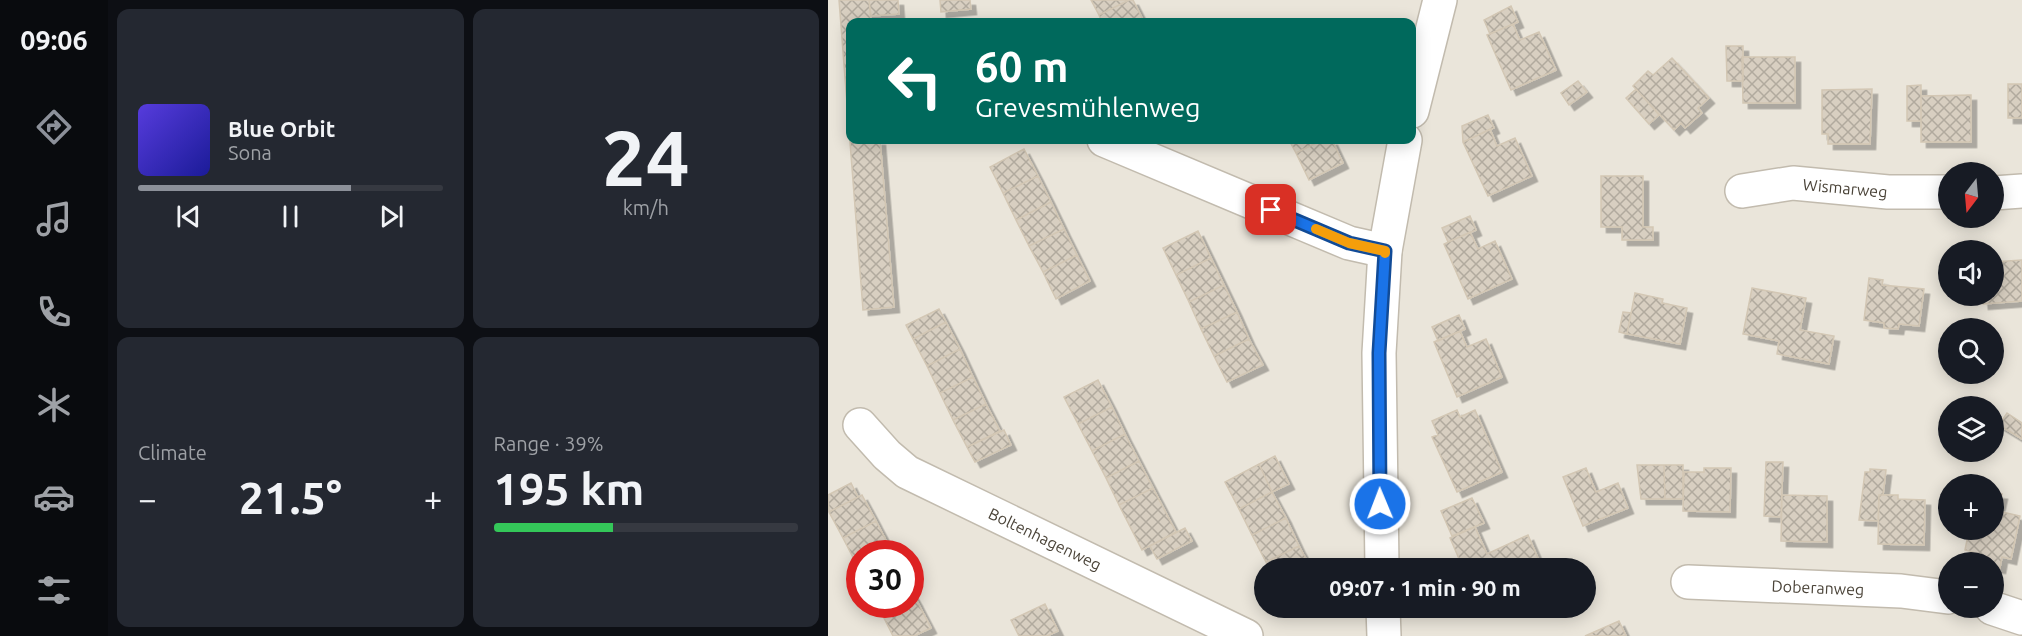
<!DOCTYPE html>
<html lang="en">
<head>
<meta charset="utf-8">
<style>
  body { margin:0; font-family:Ubuntu,sans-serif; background:#242831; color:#f1f3f6; height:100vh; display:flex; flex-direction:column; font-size:22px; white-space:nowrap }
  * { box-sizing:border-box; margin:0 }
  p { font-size:20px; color:#9ea1a6 }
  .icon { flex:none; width:33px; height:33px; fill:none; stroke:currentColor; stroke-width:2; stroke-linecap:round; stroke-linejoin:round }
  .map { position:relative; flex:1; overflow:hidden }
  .drawer { display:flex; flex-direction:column; gap:9px; padding:9px; background:#0d0f14; width:720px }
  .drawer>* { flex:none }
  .hud { position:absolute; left:18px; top:18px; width:570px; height:126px; border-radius:12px; box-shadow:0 3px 15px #0003; background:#00695c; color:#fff; overflow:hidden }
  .needle { width:39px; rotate:196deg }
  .fabs { position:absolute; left:1110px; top:162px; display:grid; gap:12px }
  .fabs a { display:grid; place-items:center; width:66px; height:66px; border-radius:50%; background:#171b24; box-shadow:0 3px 15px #0003; font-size:30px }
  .speed { position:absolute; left:18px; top:540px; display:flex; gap:12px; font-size:30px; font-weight:700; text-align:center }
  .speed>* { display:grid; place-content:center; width:78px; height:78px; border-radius:50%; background:#171b24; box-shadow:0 3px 15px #0003; line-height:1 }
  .speed .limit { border:9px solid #d22; background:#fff; color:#111 }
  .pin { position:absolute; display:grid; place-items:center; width:51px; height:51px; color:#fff; margin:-26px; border-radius:12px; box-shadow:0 3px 9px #0006 }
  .me { position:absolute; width:66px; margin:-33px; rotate:359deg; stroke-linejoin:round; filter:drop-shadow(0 0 4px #0008) }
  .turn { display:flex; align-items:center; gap:21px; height:126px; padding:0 30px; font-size:27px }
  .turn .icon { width:78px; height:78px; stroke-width:2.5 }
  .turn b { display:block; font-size:42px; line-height:51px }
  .big { font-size:45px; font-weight:600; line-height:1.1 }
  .drawer .card { flex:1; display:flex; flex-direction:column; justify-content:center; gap:9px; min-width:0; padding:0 21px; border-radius:12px; background:#242831 }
  .drawer .dial { align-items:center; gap:0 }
  .dial b { font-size:78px; line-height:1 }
  .song { display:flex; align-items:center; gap:18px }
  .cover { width:72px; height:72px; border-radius:9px; background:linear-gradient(135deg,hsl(250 70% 55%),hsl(240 70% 35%)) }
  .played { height:6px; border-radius:3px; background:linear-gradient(90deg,#8c9099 70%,#363941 70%) }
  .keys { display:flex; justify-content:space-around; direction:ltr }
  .heat { display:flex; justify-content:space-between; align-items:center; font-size:33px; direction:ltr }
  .charge { height:9px; border-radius:4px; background:linear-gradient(90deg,#34c759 39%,#363941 0) }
  .drawer .tiles { flex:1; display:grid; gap:9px; grid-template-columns:repeat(2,1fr) }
  .trip { position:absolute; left:426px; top:558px; width:342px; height:60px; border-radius:30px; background:#171b24; box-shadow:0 3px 15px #0003; font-weight:600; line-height:60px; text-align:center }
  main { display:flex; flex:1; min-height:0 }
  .tabs { display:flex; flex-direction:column; width:108px; justify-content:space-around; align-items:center; background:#090b0e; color:#9ea1a6 }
  .tabs .icon { width:42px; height:42px }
  .tabs .on { color:#8c9099 }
  .tabs b { font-size:27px; color:#f1f3f6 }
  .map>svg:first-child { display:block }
  .residential { fill:#eae5da; fill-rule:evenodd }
  .building { fill:url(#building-cross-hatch); stroke:#d3c7b4; stroke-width:1.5; filter:url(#shadow) }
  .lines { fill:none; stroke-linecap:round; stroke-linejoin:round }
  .minor-casing { stroke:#c2bbae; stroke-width:36 }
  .minor { stroke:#fff; stroke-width:33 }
  .route-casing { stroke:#114b97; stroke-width:15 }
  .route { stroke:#1a73e8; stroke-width:10 }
  .slow { stroke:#f59e0b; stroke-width:10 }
  .labels { text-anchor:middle; stroke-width:5; stroke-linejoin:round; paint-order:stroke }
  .street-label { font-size:16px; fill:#4b4439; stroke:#fff }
</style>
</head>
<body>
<main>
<nav class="tabs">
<b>09:06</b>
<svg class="icon on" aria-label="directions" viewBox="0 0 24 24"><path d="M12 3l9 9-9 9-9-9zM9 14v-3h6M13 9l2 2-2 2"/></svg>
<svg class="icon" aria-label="music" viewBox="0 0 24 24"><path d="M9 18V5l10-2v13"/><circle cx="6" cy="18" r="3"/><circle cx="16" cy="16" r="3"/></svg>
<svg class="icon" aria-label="phone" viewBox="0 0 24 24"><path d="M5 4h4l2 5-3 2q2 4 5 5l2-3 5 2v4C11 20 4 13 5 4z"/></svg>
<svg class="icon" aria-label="climate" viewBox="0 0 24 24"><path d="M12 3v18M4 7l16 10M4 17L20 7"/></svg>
<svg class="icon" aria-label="car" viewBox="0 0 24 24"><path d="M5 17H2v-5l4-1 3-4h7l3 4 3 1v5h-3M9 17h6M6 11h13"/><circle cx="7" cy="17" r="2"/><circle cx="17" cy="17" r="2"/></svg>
<svg class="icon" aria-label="filters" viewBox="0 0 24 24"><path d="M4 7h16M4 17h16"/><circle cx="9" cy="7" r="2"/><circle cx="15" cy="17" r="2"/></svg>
</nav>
<section class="drawer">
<div class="tiles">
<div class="card">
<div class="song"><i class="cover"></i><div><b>Blue Orbit</b><p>Sona</p></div></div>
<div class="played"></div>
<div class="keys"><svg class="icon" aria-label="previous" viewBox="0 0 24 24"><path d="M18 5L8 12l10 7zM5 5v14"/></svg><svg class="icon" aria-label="pause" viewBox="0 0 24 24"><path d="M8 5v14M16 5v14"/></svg><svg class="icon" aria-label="next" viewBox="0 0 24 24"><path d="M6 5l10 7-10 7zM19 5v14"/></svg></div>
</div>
<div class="card dial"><b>24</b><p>km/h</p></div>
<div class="card"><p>Climate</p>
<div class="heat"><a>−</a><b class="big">21.5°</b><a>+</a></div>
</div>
<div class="card"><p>Range · 39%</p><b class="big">195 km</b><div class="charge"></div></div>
</div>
</section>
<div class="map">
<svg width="1194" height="636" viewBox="0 0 1194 636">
  <defs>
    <pattern id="building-cross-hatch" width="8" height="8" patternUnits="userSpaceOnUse" patternTransform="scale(1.5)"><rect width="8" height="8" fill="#d8cfc1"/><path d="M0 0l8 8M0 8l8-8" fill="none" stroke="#b1aa9e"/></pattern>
    <filter id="shadow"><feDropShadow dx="5.5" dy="5.5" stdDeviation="0" flood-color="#0004"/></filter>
  </defs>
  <rect width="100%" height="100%" fill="#f6f3ec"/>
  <path class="residential" d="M0,0h1194v636h-1194zM22,22h562v118h-562zM1120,172h46v46h-46zM1120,250h46v46h-46zM1120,328h46v46h-46zM1120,406h46v46h-46zM1120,484h46v46h-46zM32,554h50v50h-50zM1120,562h46v46h-46zM436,568h322v40h-322z"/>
  <path class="building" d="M11,0h30l2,22h-21v118h30l14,167 -31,3z
    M41,0h29l1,14 -28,2z
    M112,0h30l1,9 -30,3z
    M263,0h38l-30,15z
    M301,0h4l11,22h-42l-3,-7z
    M683,6l7,16 -28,12 -6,-14z
    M685,24l7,16 19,-8 17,38 -45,20 -24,-55z
    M898,46h17v35h-16z
    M914,57h53v46h-52z
    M844,58l37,40 -11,10 4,5 -17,15 -4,-5 -7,7 -41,-44 15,-15 5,4z
    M750,81l9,11 -18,13 -8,-12z
    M1180,84h14v34h-14z
    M1093,85v36h-14v-35z
    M808,89l23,26 -10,9 -23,-26z
    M1044,89l-2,55h-42v-10h-6v-44z
    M1143,95v47h-50v-46z
    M660,115l6,13 -31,14 -1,-16z
    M662,129l7,17 18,-8 17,38 -44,20 -25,-54z
    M461,140h33l-26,13z
    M494,140h10l11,23 -34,17 -13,-27z
    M196,149l14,27 -35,17 -13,-26z
    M210,176l13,26 -35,18 -13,-27z
    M773,176h42v51h10v13h-31v-13h-21z
    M223,202l13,27 -35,17 -13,-26z
    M642,216l6,14 -28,12 -6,-14z
    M236,229l13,26 -34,17 -14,-26z
    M370,231l13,27 -35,17 -13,-27z
    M642,232l8,17 17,-8 17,38 -44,20 -24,-55z
    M249,255l13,26 -34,18 -13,-27z
    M383,258l13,27 -35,17 -13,-27z
    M1194,260v41l-39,3 -1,-8h12v-34z
    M1041,278l14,2 -1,5 42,4 -5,37 -20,-2 -1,5 -14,-1v-5l-20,-3z
    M396,285l13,27 -36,17 -12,-27z
    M924,288l54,10 -6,32 34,6 -5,28 -52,-10 2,-13 -36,-7z
    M807,293l28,6 -1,4 25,5 -7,36 -53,-10z
    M111,309l7,13 -33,17 -7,-14z
    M409,312l12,27 -35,17 -13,-27z
    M795,312l8,1 -4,21 -8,-2z
    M631,315l6,14 -27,12 -6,-14z
    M118,322l14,27 -33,17 -14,-27z
    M632,331l7,16 19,-8 16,38 -45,20 -23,-55z
    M421,339l14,26 -36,17 -13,-26z
    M132,349l13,28 -33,16 -13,-27z
    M145,377l13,27 -33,16 -13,-27z
    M270,380l14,27 -34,17 -14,-27z
    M158,404l14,27 -33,16 -14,-27z
    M284,407l13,27 -33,17 -14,-27z
    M629,410l3,7 15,-7 27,62 -45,20 -25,-55 6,-2 -6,-14z
    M1179,413l15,10v16l-23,-14z
    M176,430l7,15 -36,17 -8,-15z
    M297,434l14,27 -33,17 -14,-27z
    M447,456l14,28 -17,8 -13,-28z
    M311,461l14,27 -34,17 -13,-27z
    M938,462h17l-2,55 -17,-1z
    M431,464l13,28 -33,17 -14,-27z
    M809,465h27l1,34h-24z
    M836,465h19v34h-18z
    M758,468l10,24 22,-9 10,25 -45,18 -20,-49z
    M876,468h27l-1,44 -47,-1 1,-39h20z
    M1042,469l16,1 -3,25h-4l-1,26 -19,-1 6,-48h5z
    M23,483l7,14 -29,15 -1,-17z
    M325,488l23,44 -34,18 -23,-45z
    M444,492l14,26 -34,17 -13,-26z
    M1166,493l8,1 -4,17 22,5 -9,43 -9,-2 -2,11 -6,-1v-5h-23l2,-10 -8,-2 4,-20h25z
    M34,495l14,26 -33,17 -14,-26z
    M954,495l45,1v46l-46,-1z
    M1051,495h19v4l27,1 -1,45 -46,-1z
    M644,498l12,25 -32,13 -11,-25z
    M458,518l13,28 -33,16 -14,-27z
    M48,521l14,27 -11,6h-19v10l-3,1 -14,-27z
    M647,527l12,27 41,-19 12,28 -14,5h-63l-13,-30z
    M357,528l7,13 -35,18 -7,-13z
    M471,546l12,22h-42l-3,-6z
    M82,589l7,12 -33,17 -7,-14h33z
    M89,601l14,27 -17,8h-21l-9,-18z
    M217,604l13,27 -11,5h-28l-8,-16z
    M791,621l7,15h-41z"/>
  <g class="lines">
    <defs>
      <g id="minor">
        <path d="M584,111l28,-111"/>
        <path d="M276,140l245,103 36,8"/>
        <path id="s1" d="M914,191l51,-8 95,9h60"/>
        <path d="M1166,193l28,-2"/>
        <path id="s2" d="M32,425l27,30 20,17 339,164"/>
        <path d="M554,568l-3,-215 6,-102 20,-111"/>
        <path id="s3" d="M860,582l213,9 47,6"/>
        <path d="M555,608l1,28"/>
        <path d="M1164,608l30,10"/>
      </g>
    </defs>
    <use href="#minor" class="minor-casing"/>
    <use href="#minor" class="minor"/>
  </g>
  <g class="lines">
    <defs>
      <path id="route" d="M443,210l78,33 36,8 -6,102 1,151"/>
    </defs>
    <use href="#route" class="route-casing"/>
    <use href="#route" class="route"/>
    <path class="slow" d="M488,229l33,14 36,8v2"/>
  </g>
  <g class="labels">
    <g class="street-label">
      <text dy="6" stroke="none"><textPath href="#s1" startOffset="104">Wismarweg</textPath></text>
      <text dy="6" stroke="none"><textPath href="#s2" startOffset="220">Boltenhagenweg</textPath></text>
      <text dy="6" stroke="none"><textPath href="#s3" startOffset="130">Doberanweg</textPath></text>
    </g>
  </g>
</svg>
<div class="fabs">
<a><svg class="needle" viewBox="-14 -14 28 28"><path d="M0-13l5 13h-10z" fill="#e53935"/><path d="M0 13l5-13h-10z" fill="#9ea1a6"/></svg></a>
<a><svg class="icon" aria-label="sound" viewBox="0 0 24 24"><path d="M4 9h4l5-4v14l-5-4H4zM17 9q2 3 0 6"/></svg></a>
<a><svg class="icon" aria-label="search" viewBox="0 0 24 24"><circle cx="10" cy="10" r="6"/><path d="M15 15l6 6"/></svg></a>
<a><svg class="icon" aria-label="layers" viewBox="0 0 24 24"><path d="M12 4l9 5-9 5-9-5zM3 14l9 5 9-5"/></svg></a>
<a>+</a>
<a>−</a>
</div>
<div class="speed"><div class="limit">30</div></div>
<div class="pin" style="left:443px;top:210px;background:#d93025"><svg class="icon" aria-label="arrive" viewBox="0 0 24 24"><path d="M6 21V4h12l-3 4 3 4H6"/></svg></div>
<svg class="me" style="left:552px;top:504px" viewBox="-20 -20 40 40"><circle r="17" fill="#1a73e8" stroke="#fff" stroke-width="3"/><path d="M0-11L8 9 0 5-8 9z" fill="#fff"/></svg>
<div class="trip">09:07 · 1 min · 90 m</div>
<div class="hud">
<div class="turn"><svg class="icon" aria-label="left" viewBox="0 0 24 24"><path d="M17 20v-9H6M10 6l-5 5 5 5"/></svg><div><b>60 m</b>Grevesmühlenweg</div></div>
</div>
</div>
</main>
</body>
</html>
